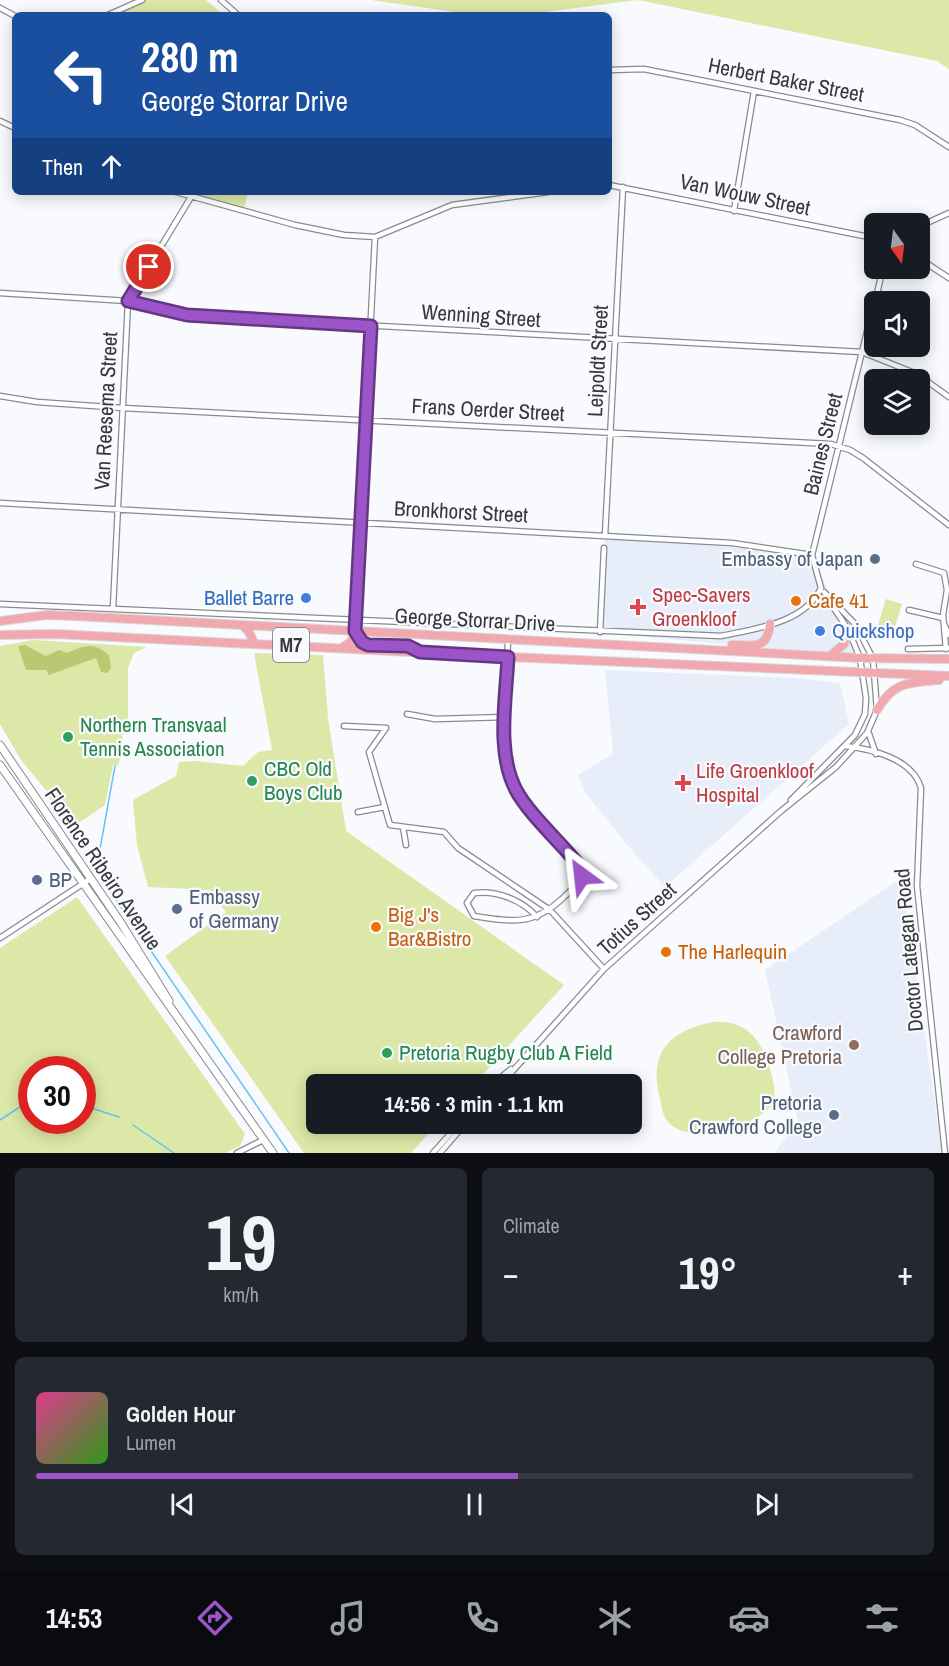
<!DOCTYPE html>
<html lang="en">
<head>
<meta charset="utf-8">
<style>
  body { margin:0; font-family:"Archivo Narrow",sans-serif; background:#242831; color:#f1f3f6; height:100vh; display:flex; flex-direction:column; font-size:22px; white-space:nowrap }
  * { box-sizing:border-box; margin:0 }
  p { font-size:20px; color:#9ea1a6 }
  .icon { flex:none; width:33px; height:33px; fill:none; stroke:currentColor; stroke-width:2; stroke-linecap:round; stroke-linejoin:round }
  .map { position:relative; height:1153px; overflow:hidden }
  .side { display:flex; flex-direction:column; gap:15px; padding:15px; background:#0d0f14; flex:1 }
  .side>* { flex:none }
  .banner { position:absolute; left:12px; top:12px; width:600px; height:183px; border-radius:9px; box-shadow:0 3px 15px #0003; background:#1a4fa0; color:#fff; overflow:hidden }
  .needle { width:39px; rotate:166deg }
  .buttons { position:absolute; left:864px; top:213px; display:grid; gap:12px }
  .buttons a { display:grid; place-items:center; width:66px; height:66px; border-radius:9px; background:#171b24; box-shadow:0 3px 15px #0003; font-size:30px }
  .speed { position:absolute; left:18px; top:1056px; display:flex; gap:12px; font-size:30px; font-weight:700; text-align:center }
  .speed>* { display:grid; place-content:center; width:78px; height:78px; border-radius:50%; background:#171b24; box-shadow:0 3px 15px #0003; line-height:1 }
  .speed .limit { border:9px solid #d22; background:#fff; color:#111 }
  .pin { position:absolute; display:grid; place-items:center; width:51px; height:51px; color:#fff; margin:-26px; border:3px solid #fff; border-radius:50%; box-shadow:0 2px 6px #0007 }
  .me { position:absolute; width:66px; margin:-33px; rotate:330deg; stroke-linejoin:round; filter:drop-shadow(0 0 4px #0008) }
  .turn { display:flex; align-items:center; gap:21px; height:126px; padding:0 30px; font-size:27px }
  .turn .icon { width:78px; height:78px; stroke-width:2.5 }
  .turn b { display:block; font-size:42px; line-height:51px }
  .then { display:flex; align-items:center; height:57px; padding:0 30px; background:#0003; gap:12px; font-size:22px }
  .big { font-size:45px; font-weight:700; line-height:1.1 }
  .side .card { flex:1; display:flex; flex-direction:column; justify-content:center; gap:9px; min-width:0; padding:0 21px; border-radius:9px; background:#242831 }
  .side .dial { align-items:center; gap:0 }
  .dial b { font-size:78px; line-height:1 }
  .song { display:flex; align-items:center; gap:18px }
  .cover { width:72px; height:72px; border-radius:9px; background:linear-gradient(135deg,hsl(330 70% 55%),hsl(110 70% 35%)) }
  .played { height:6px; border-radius:3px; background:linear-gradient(90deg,#9c55c9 55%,#363941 55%) }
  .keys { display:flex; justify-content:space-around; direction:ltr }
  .heat { display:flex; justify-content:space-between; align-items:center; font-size:33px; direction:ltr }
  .side .tiles { flex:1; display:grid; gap:15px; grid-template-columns:1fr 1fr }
  .card:last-child { grid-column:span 2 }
  .trip { position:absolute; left:306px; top:1074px; width:336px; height:60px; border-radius:9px; background:#171b24; box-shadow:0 3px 15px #0003; font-weight:700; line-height:60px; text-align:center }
  .dock { display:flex; height:96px; justify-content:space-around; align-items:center; background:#090b0e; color:#9ea1a6 }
  .dock .icon { width:42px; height:42px }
  .dock .on { color:#9c55c9 }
  .dock b { font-size:27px; color:#f1f3f6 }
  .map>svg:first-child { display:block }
  .built { fill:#e8eef9 }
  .green { fill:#dce8a7; fill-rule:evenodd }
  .forest { fill:#bac871 }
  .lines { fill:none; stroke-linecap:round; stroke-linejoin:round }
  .stream { stroke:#63c4f3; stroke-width:1.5 }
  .street-casing { stroke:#878b91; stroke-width:7 }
  .secondary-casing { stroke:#878b91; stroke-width:9 }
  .primary-casing { stroke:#d7d7d8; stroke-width:10 }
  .street { stroke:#fff; stroke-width:4.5 }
  .secondary { stroke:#fff; stroke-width:7 }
  .primary { stroke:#f0a9af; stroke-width:8 }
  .route-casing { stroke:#653783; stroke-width:15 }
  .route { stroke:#9c55c9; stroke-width:10 }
  .service-dot { fill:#5c6f8a; stroke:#f8fafe; stroke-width:2 }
  .shop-dot { fill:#3f7fe0; stroke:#f8fafe; stroke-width:2 }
  .food-dot { fill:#e8710a; stroke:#f8fafe; stroke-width:2 }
  .health-dot { fill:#e0444e; stroke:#f8fafe; stroke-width:2 }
  .leisure-dot { fill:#2e9e5b; stroke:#f8fafe; stroke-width:2 }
  .education-dot { fill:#8d6e63; stroke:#f8fafe; stroke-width:2 }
  .labels { text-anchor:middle; stroke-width:4.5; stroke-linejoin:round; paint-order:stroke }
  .shield { fill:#f8fafe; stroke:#717276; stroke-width:1.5 }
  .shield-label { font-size:20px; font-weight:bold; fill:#37383b }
  .street-label { font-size:21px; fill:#37383b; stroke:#f8fafe }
  .service-label { font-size:21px; fill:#4e5e75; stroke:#f8fafe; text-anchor:end }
  .health-label { font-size:21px; fill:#be3a42; stroke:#f8fafe; text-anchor:start }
  .shop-label { font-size:21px; fill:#366cbe; stroke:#f8fafe; text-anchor:end }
  .food-label { font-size:21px; fill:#c56008; stroke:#f8fafe; text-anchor:start }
  .leisure-label { font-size:21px; fill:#27864d; stroke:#f8fafe; text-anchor:start }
  .education-label { font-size:21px; fill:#785e54; stroke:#f8fafe; text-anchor:end }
</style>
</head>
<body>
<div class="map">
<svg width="949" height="1153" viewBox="0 0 949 1153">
  <rect width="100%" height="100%" fill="#f8fafe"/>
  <path class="built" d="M605,536l207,19 48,103 -260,-26z
    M605,670l191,8 44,5 9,41 -184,163 -37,-41 -44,-55 -6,-16 35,-21z
    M912,871l-6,34 36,248h-167l23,-32 -33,-151z"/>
  <path class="green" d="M145,0h61l18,15h-117z
    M371,0h578v69l-12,-8 -299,-61 -117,15h-45z
    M175,192h73l-5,21z
    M886,599l16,5 -9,29 -16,-5z
    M33,640l114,7 -13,6 -6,15v64l-6,2 1,12 -5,20 -5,-1 -8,40 -35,24 -20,-30 -1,-5 -28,-34 -21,-36v-78z
    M254,653l69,2 5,63 18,113 218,154 -90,99h-158v40h121l-26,29h-107l-139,-197 61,-44 -16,-22 -62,-3 -11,-42 -4,-45 43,-24 3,-14 16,-1 48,5 15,-14 14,-2z
    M77,897l168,237 -5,12 -15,7h-225v-205zM32,1070h50v50h-50z
    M714,1022c33,-2 47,18 56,47 3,11 6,21 4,33 -15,24 -80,44 -104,22 -7,-6 -8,-16 -10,-25 -12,-46 9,-69 54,-77z"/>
  <path class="forest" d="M25,645l21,11 13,-6 8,3c17,-7 25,-12 42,2l2,13 -4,5 -6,-1 -5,-14 -47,17 -3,-5h-20l-8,-24z"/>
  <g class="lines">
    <path class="stream" d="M98,860l17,-94
      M102,879l187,274
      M82,1105l37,12
      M0,1120l26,-17h6
      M133,1125l41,28"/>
    <defs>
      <path id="street" d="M221,0l17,15
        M0,8l15,8
        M108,15l34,-15
        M609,70l35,-1 256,51 15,5 34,22
        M0,121l15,7
        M609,185l265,53
        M176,192l119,33 49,10 31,2 77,-32 96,-13
        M734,211l20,-120
        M920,226l29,-13
        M920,259l29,19
        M0,293l128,8 54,13 48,4 632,34 55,22 32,23
        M875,302l8,-34
        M0,396l37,6 86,6 708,36 19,6 13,8 86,67
        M0,503l732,40 80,12
        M605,536l18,-349
        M916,564l28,9 3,17 -4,25 3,34
        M821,588l-9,-33 62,-252
        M0,604l721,32c34,-7 84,-13 100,-48
        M113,608l15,-307 63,-104
        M909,610l34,8
        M944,624l5,11
        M355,631l20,-394
        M600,632l4,-84
        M508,640c-1,44 -13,111 8,150 12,23 45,53 62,74l4,12c-4,9 -12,15 -19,22 -30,28 -50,24 -89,18l-7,-13 7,-10c23,-3 48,7 63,24
        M908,649l41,-1
        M407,714l28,5 71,-2
        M344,726l42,2 -17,24 21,73 54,7 14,16 92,62 54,59
        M868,731l8,23
        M845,746c27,3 68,13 76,42l-4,98 28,267
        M791,800l64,-65 10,-21 1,-16 -6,-40 -12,-29 -21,-31
        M358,812l27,-5
        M403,827l3,18
        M0,938l90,-59
        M493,1084l18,-15
        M501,1084l103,-115 177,-158 55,-44 31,-34 10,-23 -4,-51 -17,-34 -32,-33
        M237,1153l26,-13
        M433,1153l26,-29
        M440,1153l25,-29"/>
      <path id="secondary" d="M0,745l121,178 48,78
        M0,765l273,388"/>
      <path id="primary" d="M0,621l47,-6 28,1 785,42 89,1
        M242,625l7,7 5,11
        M0,635l55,-1 453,23 441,19
        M732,645c21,0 35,6 38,-21
        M343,647l8,-5 4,-11
        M831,655l13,-11 4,-15
        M877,710c17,-29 31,-27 62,-30"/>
    </defs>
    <use href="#street" class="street-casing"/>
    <use href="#secondary" class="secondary-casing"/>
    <use href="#primary" class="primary-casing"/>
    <use href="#street" class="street"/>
    <use href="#secondary" class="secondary"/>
    <use href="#primary" class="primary"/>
  </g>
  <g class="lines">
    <defs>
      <path id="route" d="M149,267l-21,34 59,14 184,11 -16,305 7,11 6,3 40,1 12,6 88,5c-2,42 -12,95 8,133 12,23 45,53 62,74l4,12"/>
    </defs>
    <use href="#route" class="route-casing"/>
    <use href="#route" class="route"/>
  </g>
  <g class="service-dot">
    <circle cx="875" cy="559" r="6"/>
    <circle cx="37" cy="880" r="6"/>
    <circle cx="177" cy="909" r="6"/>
    <circle cx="834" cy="1115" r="6"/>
  </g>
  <g class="shop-dot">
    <circle cx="306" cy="598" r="6"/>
    <circle cx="820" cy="631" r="6"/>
  </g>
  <g class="food-dot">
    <circle cx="796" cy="601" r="6"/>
    <circle cx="376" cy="927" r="6"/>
    <circle cx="666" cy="952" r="6"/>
  </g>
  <g class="health-dot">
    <path d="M635 598h6v6h6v6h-6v6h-6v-6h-6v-6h6z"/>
    <path d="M680 774h6v6h6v6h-6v6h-6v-6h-6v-6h6z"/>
  </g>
  <g class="leisure-dot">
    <circle cx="68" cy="737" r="6"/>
    <circle cx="252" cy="781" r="6"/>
    <circle cx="387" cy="1053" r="6"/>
  </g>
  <circle class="education-dot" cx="854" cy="1045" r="6"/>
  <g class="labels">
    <rect class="shield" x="273" y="628" width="36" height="34" rx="4.5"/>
    <g class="shield-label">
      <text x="291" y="652">M7</text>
    </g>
    <g class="street-label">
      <text transform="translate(786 80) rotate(11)" y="7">Herbert Baker Street</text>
      <text transform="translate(745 195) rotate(12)" y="7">Van Wouw Street</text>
      <text transform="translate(481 316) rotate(4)" y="7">Wenning Street</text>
      <text transform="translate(598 361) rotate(-87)" y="7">Leipoldt Street</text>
      <text transform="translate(488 410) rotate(3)" y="7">Frans Oerder Street</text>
      <text transform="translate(106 411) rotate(-87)" y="7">Van Reesema Street</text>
      <text transform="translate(823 444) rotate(-76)" y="7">Baines Street</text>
      <text transform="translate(461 512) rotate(3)" y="7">Bronkhorst Street</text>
      <text transform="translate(475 620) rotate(3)" y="7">George Storrar Drive</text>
      <text transform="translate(103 869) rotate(56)" y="7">Florence Ribeiro Avenue</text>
      <text transform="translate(637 919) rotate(-42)" y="7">Totius Street</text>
      <text transform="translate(909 950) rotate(-95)" y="7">Doctor Lategan Road</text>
    </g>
    <g class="service-label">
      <text x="863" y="566">Embassy of Japan</text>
      <text x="49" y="887" text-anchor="start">BP</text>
      <text x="189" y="904" text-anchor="start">Embassy<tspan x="189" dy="24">of Germany</tspan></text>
      <text x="822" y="1110">Pretoria<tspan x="822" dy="24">Crawford College</tspan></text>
    </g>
    <g class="health-label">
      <text x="652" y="602">Spec-Savers<tspan x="652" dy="24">Groenkloof</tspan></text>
      <text x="696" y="778">Life Groenkloof<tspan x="696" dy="24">Hospital</tspan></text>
    </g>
    <g class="shop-label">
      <text x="294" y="605">Ballet Barre</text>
      <text x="832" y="638" text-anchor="start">Quickshop</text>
    </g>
    <g class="food-label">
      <text x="808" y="608">Cafe 41</text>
      <text x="388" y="922">Big J's<tspan x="388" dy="24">Bar&amp;Bistro</tspan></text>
      <text x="678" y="959">The Harlequin</text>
    </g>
    <g class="leisure-label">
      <text x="80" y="732">Northern Transvaal<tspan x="80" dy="24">Tennis Association</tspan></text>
      <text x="264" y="776">CBC Old<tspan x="264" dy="24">Boys Club</tspan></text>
      <text x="399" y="1060">Pretoria Rugby Club A Field</text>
    </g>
    <g class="education-label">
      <text x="842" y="1040">Crawford<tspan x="842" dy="24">College Pretoria</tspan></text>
    </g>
  </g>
</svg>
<div class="buttons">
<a><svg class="needle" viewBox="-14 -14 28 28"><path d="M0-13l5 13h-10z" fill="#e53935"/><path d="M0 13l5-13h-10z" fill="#9ea1a6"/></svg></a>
<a><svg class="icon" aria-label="sound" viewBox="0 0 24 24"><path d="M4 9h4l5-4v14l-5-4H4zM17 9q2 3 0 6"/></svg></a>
<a><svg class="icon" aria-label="layers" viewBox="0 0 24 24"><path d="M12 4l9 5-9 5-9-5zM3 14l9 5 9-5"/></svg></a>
</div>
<div class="speed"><div class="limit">30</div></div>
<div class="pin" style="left:149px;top:267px;background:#d93025"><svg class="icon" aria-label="arrive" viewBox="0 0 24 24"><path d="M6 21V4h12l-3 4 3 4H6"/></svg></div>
<svg class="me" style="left:582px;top:876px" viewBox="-20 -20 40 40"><path d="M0-17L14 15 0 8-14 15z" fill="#9c55c9" stroke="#fff" stroke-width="4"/></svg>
<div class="trip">14:56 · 3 min · 1.1 km</div>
<div class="banner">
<div class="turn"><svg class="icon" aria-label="left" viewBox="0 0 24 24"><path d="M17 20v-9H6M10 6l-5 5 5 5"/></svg><div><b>280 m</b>George Storrar Drive</div></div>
<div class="then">Then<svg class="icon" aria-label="ahead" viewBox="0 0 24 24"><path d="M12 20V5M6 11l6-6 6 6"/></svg></div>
</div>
</div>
<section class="side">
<div class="tiles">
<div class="card dial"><b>19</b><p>km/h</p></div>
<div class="card"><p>Climate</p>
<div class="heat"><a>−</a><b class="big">19°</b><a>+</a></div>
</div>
<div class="card">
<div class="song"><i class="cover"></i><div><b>Golden Hour</b><p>Lumen</p></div></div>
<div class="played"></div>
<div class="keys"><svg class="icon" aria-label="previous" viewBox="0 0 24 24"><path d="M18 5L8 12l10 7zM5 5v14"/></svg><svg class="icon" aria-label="pause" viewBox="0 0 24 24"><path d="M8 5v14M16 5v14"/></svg><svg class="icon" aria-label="next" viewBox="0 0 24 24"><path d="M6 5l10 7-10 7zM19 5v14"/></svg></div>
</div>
</div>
</section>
<nav class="dock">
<b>14:53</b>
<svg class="icon on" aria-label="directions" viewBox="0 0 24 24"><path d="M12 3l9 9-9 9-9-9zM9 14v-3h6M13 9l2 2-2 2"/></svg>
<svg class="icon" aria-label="music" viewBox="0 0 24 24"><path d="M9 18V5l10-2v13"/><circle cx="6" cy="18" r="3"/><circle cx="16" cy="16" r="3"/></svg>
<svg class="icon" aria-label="phone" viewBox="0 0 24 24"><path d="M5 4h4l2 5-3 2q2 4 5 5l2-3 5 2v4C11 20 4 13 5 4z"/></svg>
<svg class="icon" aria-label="climate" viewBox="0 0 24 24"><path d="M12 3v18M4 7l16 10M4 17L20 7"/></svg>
<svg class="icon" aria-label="car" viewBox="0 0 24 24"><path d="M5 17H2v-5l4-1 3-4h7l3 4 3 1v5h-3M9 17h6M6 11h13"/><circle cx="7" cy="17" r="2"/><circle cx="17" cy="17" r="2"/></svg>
<svg class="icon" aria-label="filters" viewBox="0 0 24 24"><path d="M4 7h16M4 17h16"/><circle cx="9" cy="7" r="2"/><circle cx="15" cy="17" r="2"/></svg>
</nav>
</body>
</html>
